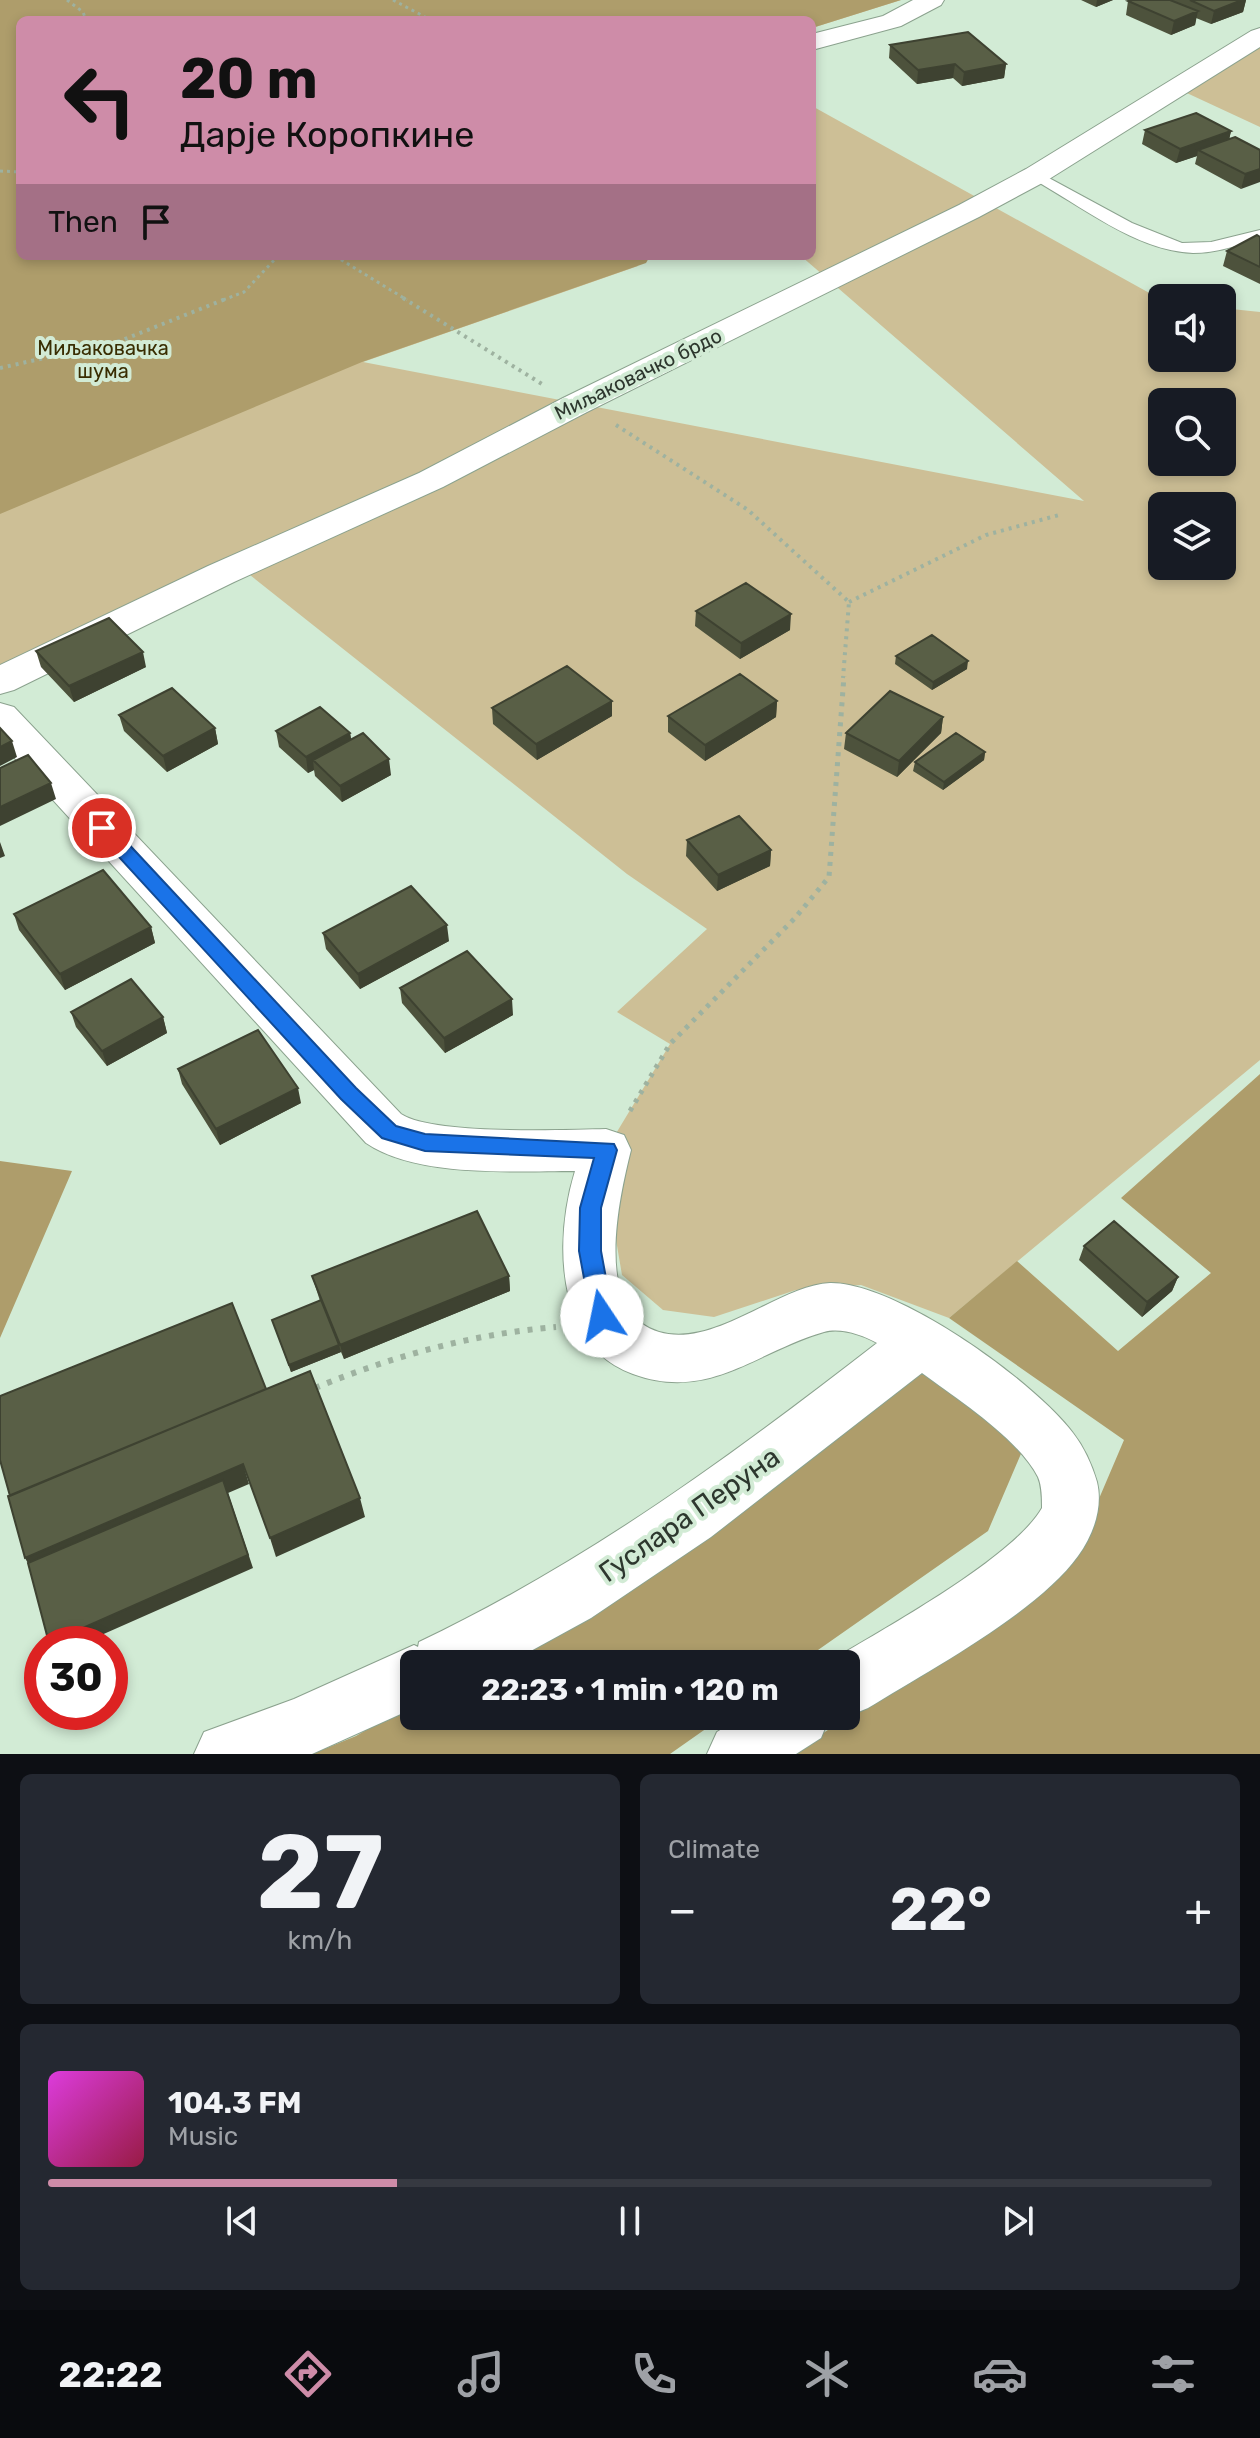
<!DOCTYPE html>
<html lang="en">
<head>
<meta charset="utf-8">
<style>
  body { margin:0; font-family:Rubik,sans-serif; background:#242831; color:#f1f3f6; height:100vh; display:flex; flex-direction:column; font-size:30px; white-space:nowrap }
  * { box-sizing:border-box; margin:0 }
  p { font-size:26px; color:#9ea1a6 }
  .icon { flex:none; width:44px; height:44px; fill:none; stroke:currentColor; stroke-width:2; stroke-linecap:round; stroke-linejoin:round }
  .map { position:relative; height:1754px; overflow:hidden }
  .drawer { display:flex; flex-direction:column; gap:20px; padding:20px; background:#0d0f14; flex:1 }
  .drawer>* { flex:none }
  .top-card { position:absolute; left:16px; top:16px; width:800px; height:244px; border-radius:12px; box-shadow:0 4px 12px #0003; background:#ce8ca8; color:#111; overflow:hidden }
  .fabs { position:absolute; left:1148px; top:284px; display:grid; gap:16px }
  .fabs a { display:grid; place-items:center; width:88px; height:88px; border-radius:12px; background:#171b24; box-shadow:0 4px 12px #0003; font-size:40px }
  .speed { position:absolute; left:24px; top:1626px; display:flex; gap:16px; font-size:40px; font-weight:700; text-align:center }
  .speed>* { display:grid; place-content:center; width:104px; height:104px; border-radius:50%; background:#171b24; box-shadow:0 4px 12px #0003; line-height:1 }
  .speed .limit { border:12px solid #d22; background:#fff; color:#111 }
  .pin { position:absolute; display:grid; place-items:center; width:68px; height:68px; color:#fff; margin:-34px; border:4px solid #fff; border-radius:50%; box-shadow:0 2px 8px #0007 }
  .me { position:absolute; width:88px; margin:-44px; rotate:349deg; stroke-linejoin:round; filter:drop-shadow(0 0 6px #0008) }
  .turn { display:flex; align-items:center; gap:28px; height:168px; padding:0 32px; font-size:36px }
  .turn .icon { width:104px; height:104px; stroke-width:2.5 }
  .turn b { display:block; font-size:56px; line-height:68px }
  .then { display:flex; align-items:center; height:76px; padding:0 32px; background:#0003; gap:16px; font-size:30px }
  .big { font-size:60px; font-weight:700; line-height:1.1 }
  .drawer .tile { flex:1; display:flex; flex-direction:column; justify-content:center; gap:12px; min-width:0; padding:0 28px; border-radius:12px; background:#242831 }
  .drawer .dial { align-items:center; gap:0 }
  .dial b { font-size:104px; line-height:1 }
  .song { display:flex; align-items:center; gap:24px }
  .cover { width:96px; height:96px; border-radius:12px; background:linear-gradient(135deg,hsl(300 70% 55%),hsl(340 70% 35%)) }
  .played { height:8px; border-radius:4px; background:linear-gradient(90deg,#ce8ca8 30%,#363941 30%) }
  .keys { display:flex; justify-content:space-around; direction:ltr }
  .heat { display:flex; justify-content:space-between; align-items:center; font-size:44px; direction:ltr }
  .drawer .tiles { flex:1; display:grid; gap:20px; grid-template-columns:1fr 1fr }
  .tile:last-child { grid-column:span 2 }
  .trip { position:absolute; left:400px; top:1650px; width:460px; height:80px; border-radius:12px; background:#171b24; box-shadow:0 4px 12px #0003; font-weight:700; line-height:80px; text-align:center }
  .menu { display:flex; height:128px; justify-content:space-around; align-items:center; background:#090b0e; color:#9ea1a6 }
  .menu .icon { width:56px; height:56px }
  .menu .selected { color:#ce8ca8 }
  .menu b { font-size:36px; color:#f1f3f6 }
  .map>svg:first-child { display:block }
  .green { fill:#cdbf96; fill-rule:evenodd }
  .forest { fill:#ae9d6b }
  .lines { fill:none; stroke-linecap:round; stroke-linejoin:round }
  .service-casing { stroke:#8ba28e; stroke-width:2 }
  .minor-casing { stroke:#8ba28e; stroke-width:2 }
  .path-far3 { stroke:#9eb2a0; stroke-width:3; stroke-dasharray:3 4; stroke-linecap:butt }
  .path-far2 { stroke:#9eb2a0; stroke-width:4; stroke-dasharray:3 5; stroke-linecap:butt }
  .path-far1 { stroke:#9eb2a0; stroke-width:5; stroke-dasharray:4 6; stroke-linecap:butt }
  .path { stroke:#9eb2a0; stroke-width:6; stroke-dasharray:5 8; stroke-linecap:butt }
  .service { fill:#fff; fill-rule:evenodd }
  .minor { fill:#fff; fill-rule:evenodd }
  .wall { fill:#4d523c }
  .shaded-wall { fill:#3e4231 }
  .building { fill:#595f46; stroke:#3e4231; stroke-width:2 }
  .route { fill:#1a73e8; stroke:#114b97; stroke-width:2 }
  .labels { text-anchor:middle; stroke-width:8; stroke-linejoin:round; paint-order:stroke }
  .far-park-label { font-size:20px; fill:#392d02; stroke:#d2ebd5 }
  .far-street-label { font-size:20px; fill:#2d372e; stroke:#d2ebd5 }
  .near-street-label { font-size:28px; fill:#2d372e; stroke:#d2ebd5 }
</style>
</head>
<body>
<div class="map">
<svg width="1260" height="1754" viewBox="0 0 1260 1754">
  <rect width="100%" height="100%" fill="#d2ebd5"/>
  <path class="green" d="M0,0h901l-89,28v-8h-792v236l618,10 -275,96 721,139 -283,-245h11v-150l350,194v58h60v-50l38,4v748l-311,258 -88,-33 -65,5 -82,27 -51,-7 -41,-35 -8,-47 -8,-78 64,-106 -53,-32 90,-83 -80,-55 -382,-303 -245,95zM1162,402h60v60h-60zM1162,506h60v60h-60z
    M1260,39v88l-84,-39z"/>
  <path class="forest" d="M0,0h901l-89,28v-8h-792v236h630l-4,7 -284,99 -362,152z
    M1260,1074v680h-469l60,-39 227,-167 46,-108 -175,-122 68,-57 101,90 93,-78 -90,-75z
    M0,1161l72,10 -72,167z
    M926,1361l97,88 -35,82 -190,133h-319z
    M414,1702v14h310l-54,38h-358l44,-18z"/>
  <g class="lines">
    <defs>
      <path id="service" d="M1036,171l96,52 50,20 29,-1 49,-12v9c-21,6 -44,14 -67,14 -57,-2 -113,-48 -162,-75v-6z"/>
      <path id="minor" d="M913,0h31l-3,5 -40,21 -89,24v-16l71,-18z
        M1260,28v19l-214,134 -67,36 -392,195 -144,75 -209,95 -220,108 -14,4v-29l208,-99 211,-93 144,-75 396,-193 67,-36 225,-138z
        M0,703l14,4 387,407c32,21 162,16 205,15l18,6 7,15c-11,44 -33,141 10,173 57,41 134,-38 189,-40 66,-1 204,98 243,150 11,14 19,32 24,49 6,25 -3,52 -19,74 -40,56 -150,115 -210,152l-22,9 -2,-1 2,-52h-21c53,-32 188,-105 217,-156 0,-10 0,-22 -4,-31 -20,-39 -81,-78 -116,-104l-211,164 -120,81 -84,46h-93v44l-102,46h-118l10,-22 90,-33 120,-54 4,2 1,-5c168,-80 311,-185 458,-299 -14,-8 -37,-16 -53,-11 -67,19 -115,70 -191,42 -27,-10 -44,-27 -56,-53 -20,-46 -16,-104 -2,-150 -60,0 -158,7 -209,-28l-366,-401z
        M742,1716h88l-9,22 -25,16h-89l10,-22z"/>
    </defs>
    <use href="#service" class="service-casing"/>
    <use href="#minor" class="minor-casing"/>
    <path class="path-far3" d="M67,0l16,12 3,8
      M393,0l32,17 -2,3
      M0,171l20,1
      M335,256l72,44
      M223,300l21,-8 34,-36"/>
    <path class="path-far2" d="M403,298l139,86
      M0,368l120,-27 108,-43
      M616,425l132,85 101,92 -6,76
      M849,602l137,-67 73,-20"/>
    <path class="path-far1" d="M630,1111l40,-67 125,-126 34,-41 15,-201"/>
    <path class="path" d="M315,1388c78,-32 157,-54 241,-61"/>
    <use href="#service" class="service"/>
    <use href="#minor" class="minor"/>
  </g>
  <path class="wall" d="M1081,0h32l-17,7z
    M1132,0h114l-3,12 -32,12 -15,-6 -1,7 -24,10 -45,-20 2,-14z
    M890,45l116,19 -2,14 -42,8 -9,-8 -36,6 -28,-26z
    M1145,130l86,1 -2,8 31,11 -19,39 -46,-25 2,-8 -21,7 -34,-19z
    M1260,237v47l-37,-18 4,-15z
    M696,611l94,19 -50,29 -45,-33z
    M36,651l110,16 -72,35 -33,-35z
    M896,656l71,13 -35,21 -37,-26z
    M612,701v15l-75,44 -44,-36 -1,-16z
    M777,701l-1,16 -71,44 -37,-29v-16z
    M119,715l96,13 3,16 -51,28 -43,-41z
    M943,717l-2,16 -44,44 -53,-28 2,-16z
    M276,731l74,2 1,7 40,35 -49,27 -27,-26 -1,-6 -6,3 -29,-26z
    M985,752l-1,8 -41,30 -30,-19 2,-9z
    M687,840l84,10 -1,16 -53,25 -31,-35z
    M14,914l137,13 4,16 -90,47 -46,-60z
    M323,933l126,8 -89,48 -34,-40z
    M400,988l113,27 -68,38 -43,-50z
    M71,1012l92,5 4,16 -60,33 -31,-39z
    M178,1069l123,34 -81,42 -38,-61z
    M1084,1246l94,31 -6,14 -30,26 -63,-57z
    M312,1276h197l1,15 -166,68 -3,-7 -50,20 -19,-52 48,-19z"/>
  <path class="shaded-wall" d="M1097,0h16l-17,7z
    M1242,0h4l-3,12 -32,12 3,-13z
    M1198,11l-3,14 -24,10 3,-14z
    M955,64l-2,14 -36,6 1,-14z
    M1006,64l-2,14 -42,8 2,-14z
    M1231,131l-3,14 -30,5 -1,6 -21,7 4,-14z
    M1260,169v13l-19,7 4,-15z
    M791,614l-1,16 -50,29 1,-16z
    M143,652l3,15 -72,35 -5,-16z
    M968,661l-1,8 -35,21 1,-8z
    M612,701v15l-75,44 -1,-16z
    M777,701l-1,16 -71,44v-16z
    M943,717l-2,16 -44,44 2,-16z
    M215,728l3,16 -51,28 -4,-16z
    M350,733l3,16 -40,11 1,10 -6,3 -2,-16z
    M12,741l5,16 -17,9v-19z
    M985,752l-1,8 -41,30 1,-8z
    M389,759l2,16 -49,27 -2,-16z
    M51,783l5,16 -56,27v-19z
    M0,842l5,14 -5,2z
    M771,850l-1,16 -53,25 1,-16z
    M447,925l2,16 -89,48 -2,-15z
    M151,927l4,16 -90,47 -5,-16z
    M512,999l1,16 -68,38 -1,-15z
    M163,1017l4,16 -60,33 -5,-15z
    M298,1088l3,15 -81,42 -4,-16z
    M509,1276l1,15 -166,68 -4,-14z
    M1178,1277l-6,14 -30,26 5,-15z
    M339,1345l2,7 -50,20 -2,-7z
    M243,1464l6,20 -21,9 25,75 -172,76h-31l-15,-68 -10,-18z
    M360,1498l5,19 -89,40 -6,-19z"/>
  <path class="building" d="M1132,0h38l28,11 -24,10 -46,-20z
    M1190,0h52l-28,11z
    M968,32l38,32 -42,8 -9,-8 -37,6 -28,-25z
    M1196,113l35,18 -51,18 -35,-19z
    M1235,137l25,13v19l-15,5 -47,-24z
    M1257,235l3,2v30l-33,-16z
    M746,583l45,31 -50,29 -45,-32z
    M109,618l34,34 -74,34 -33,-35z
    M932,635l36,26 -35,21 -37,-26z
    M567,666l45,35 -76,43 -44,-36z
    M740,674l37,27 -72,44 -37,-29z
    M172,688l43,40 -52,28 -44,-41z
    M890,691l53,26 -44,44 -53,-28z
    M320,707l30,26 -44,24 -30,-26z
    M0,728l12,13 -12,6z
    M363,733l26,26 -49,27 -27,-26z
    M956,733l29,19 -41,30 -29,-20z
    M28,755l23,28 -51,24v-39z
    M739,816l32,34 -53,25 -31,-35z
    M103,870l48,57 -91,47 -46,-60z
    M411,886l36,39 -89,49 -35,-41z
    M467,951l45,48 -68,39 -44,-50z
    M131,979l32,38 -61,34 -31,-39z
    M258,1030l40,58 -82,41 -38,-60z
    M477,1211l32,65 -169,69 -28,-69z
    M1114,1221l64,56 -31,25 -63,-56z
    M321,1300l18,45 -50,20 -17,-45z
    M232,1303l34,86 -256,107 -10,-36v-64z
    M310,1371l50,127 -90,40 -27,-74 -218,94 -17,-62z
    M223,1480l25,75 -199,88 -21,-80z"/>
  <path class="route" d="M102,821l7,2 247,265 40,38 29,8 189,10 3,6 -16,58v43l12,65 -3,7 -8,2 -8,-2 -3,-7 -12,-65 1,-43 14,-50 -169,-7 -43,-13 -41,-39 -245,-267 -2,-4z"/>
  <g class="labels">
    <g class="far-park-label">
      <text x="103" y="355">Миљаковачка<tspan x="103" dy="23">шума</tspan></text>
    </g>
    <g class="far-street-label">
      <text transform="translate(638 374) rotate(-26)" y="7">Миљаковачко брдо</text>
    </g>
    <g class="near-street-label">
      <text transform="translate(689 1514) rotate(-35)" y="10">Гуслара Перуна</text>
    </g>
  </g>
</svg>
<div class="fabs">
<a><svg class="icon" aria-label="sound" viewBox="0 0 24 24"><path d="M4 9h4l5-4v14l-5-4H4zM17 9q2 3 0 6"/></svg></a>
<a><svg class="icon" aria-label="search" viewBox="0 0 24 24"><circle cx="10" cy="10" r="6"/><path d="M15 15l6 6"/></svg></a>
<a><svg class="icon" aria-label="layers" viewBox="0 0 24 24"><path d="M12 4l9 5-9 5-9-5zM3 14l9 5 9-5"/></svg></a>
</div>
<div class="speed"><div class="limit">30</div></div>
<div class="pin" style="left:102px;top:828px;background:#d93025"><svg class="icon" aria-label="arrive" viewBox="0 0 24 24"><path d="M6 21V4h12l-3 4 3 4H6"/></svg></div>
<svg class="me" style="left:602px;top:1316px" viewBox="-20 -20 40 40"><circle r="19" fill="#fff"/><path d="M0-13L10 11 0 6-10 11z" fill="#1a73e8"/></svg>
<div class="trip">22:23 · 1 min · 120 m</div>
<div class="top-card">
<div class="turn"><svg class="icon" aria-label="left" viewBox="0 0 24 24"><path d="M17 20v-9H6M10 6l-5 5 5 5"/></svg><div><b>20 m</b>Дарје Коропкине</div></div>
<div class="then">Then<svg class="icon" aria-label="arrive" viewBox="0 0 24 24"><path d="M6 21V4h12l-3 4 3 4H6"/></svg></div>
</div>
</div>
<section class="drawer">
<div class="tiles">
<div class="tile dial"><b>27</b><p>km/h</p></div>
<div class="tile"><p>Climate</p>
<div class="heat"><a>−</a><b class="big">22°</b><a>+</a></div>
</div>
<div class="tile">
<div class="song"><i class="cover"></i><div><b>104.3 FM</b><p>Music</p></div></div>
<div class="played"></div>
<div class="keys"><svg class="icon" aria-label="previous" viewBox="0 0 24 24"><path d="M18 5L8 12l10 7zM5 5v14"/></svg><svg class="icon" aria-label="pause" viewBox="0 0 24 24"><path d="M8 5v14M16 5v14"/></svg><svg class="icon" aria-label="next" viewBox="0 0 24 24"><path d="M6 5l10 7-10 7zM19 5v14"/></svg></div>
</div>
</div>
</section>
<nav class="menu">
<b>22:22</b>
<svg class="icon selected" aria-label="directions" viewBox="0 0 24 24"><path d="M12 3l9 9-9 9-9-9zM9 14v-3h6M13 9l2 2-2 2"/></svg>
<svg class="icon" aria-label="music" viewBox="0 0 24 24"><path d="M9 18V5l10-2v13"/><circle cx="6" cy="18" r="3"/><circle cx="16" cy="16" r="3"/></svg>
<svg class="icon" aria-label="phone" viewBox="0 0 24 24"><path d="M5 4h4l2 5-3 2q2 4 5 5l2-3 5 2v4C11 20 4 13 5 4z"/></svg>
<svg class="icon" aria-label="climate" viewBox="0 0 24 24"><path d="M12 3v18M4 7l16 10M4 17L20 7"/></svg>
<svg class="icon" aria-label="car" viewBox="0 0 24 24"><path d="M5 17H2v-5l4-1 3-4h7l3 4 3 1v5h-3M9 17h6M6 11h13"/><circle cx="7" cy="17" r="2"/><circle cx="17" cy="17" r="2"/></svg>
<svg class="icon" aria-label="filters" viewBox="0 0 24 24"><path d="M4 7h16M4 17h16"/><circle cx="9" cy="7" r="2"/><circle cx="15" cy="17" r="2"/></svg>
</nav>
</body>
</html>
